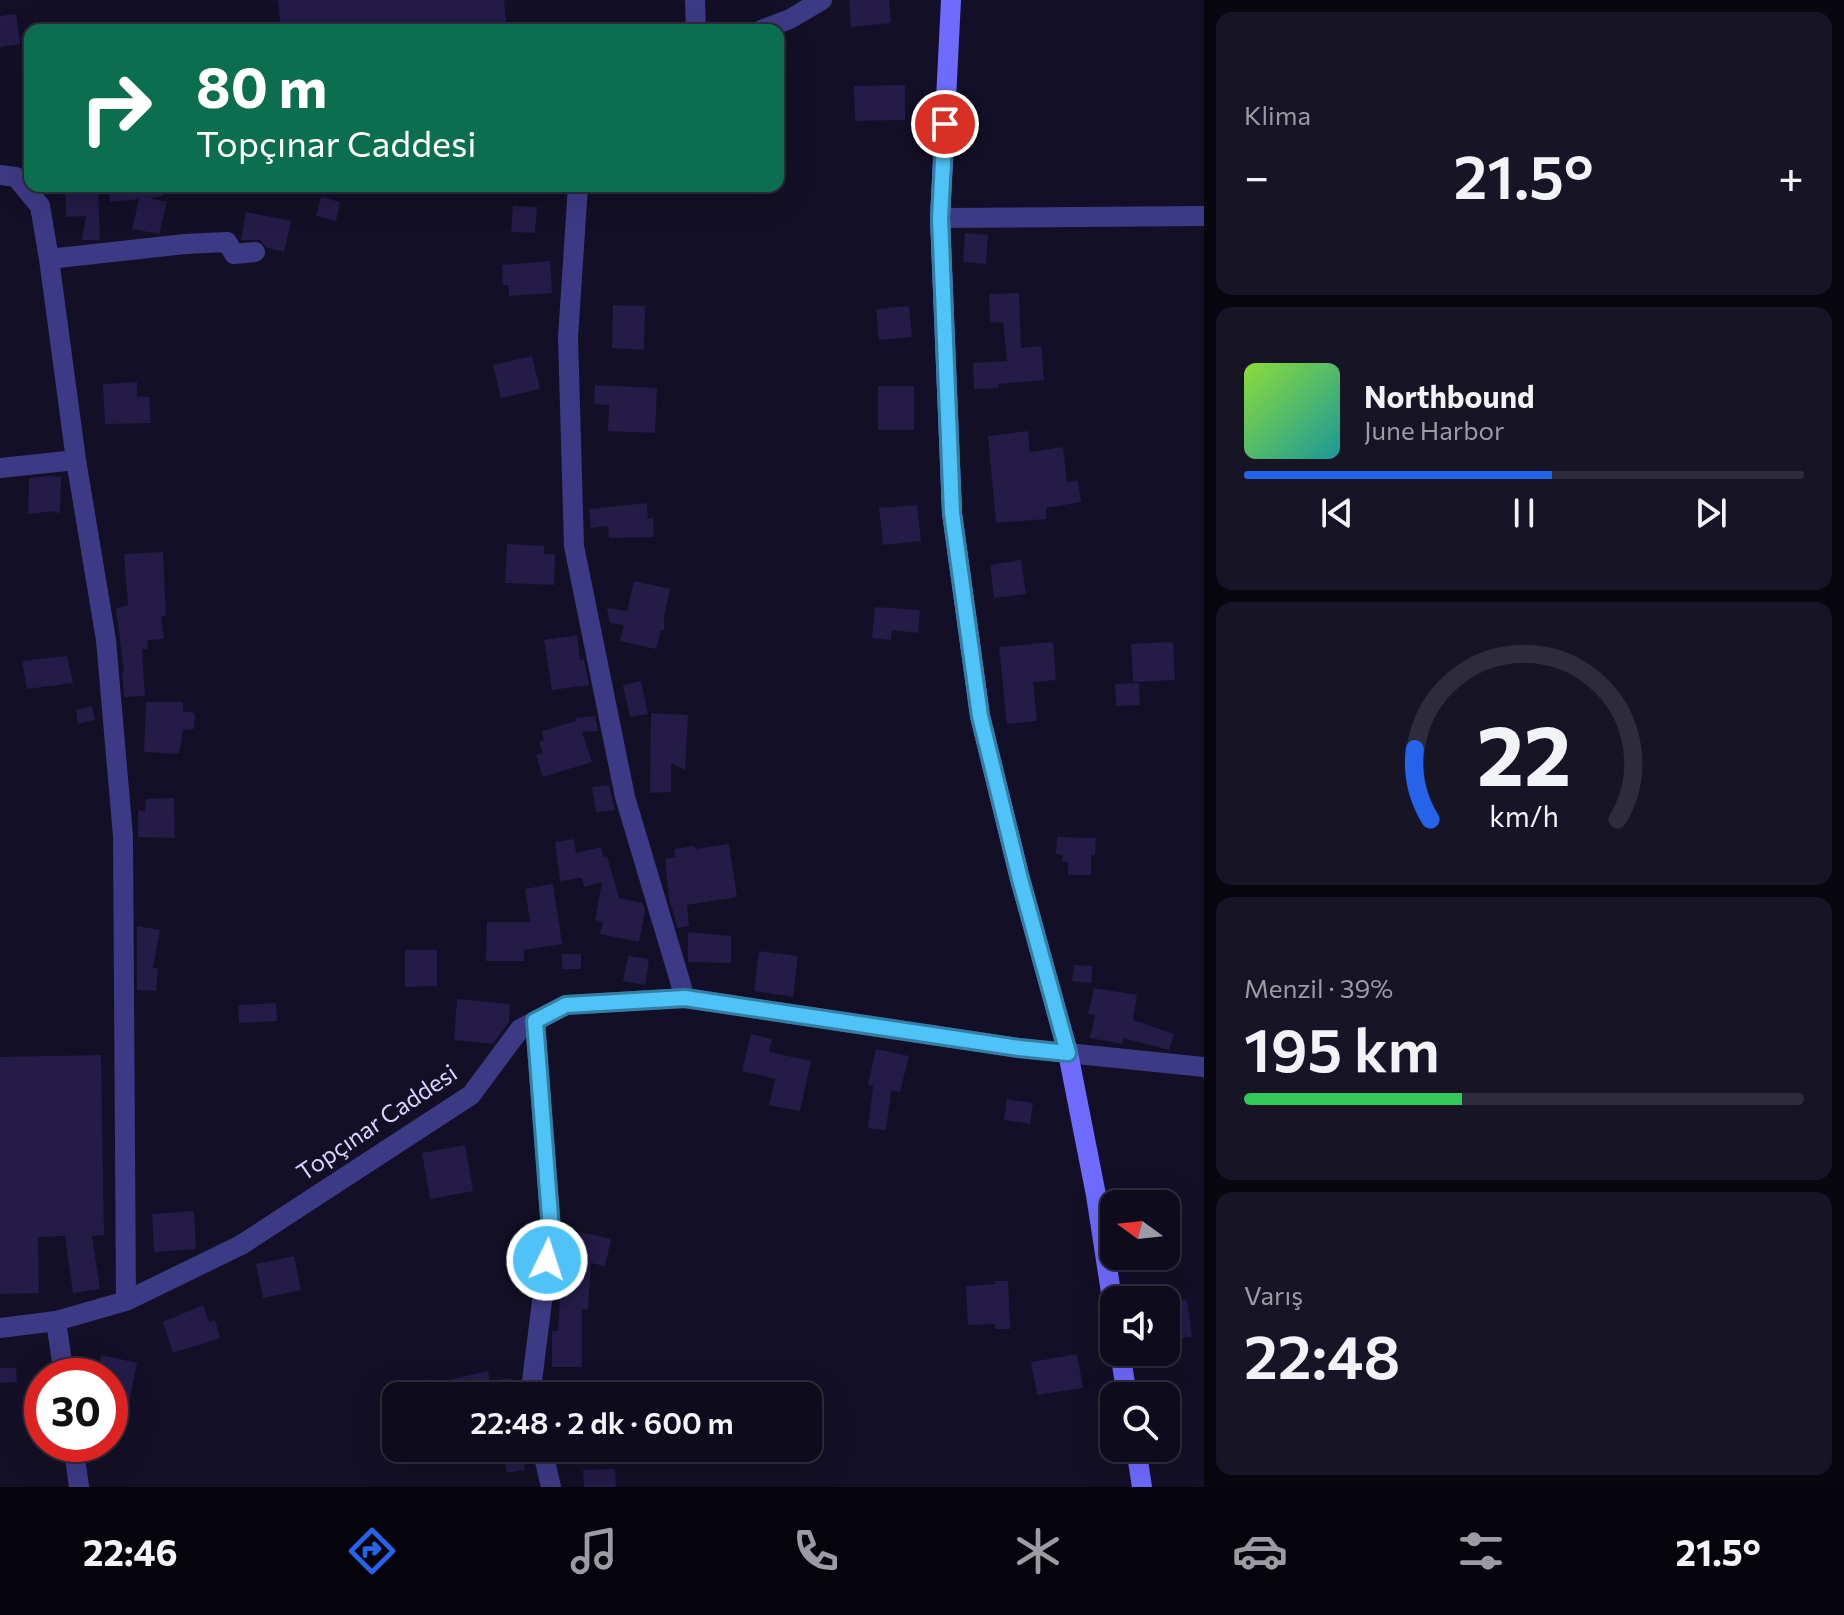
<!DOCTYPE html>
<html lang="tr">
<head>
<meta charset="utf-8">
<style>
  body { margin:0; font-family:Commissioner,sans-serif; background:#171425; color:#f1f3f6; height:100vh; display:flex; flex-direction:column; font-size:30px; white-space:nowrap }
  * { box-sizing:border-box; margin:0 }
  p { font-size:26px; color:#9b9ba3 }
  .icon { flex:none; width:44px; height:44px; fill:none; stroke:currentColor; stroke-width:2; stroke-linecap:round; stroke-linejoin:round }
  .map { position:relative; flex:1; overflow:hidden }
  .details { display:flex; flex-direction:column; gap:12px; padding:12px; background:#08060f; width:640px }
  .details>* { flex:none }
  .hud { position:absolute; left:24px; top:24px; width:760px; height:168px; border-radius:16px; box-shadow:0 8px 32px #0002,0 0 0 2px #2e2b3b; background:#0b6e4f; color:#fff; overflow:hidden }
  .needle { width:52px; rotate:285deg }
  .controls { position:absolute; left:1100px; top:1190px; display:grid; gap:16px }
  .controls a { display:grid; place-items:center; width:80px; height:80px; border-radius:16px; background:#0e0b1c; box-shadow:0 8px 32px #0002,0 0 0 2px #2e2b3b; font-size:40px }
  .speed { position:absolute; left:24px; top:1358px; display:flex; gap:16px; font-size:40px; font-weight:700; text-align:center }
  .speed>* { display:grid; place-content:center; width:104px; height:104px; border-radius:50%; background:#0e0b1c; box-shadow:0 8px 32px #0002,0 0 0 2px #2e2b3b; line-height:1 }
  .speed .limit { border:12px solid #d22; background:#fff; color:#111 }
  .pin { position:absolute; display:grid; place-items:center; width:68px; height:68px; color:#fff; margin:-34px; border:4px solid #fff; border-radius:50%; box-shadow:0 2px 8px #0007 }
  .me { position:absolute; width:88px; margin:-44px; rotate:4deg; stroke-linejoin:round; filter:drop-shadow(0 0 6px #0008) }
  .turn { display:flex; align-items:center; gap:28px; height:168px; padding:0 40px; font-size:36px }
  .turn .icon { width:104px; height:104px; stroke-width:2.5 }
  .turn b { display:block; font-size:56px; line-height:68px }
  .big { font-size:60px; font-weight:600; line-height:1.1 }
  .details .widget { flex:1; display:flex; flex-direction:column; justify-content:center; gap:12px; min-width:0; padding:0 28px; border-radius:16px; background:#171425 }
  .details .dial { align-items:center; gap:0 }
  .dial svg { height:208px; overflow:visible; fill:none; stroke:#2e2b3b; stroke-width:7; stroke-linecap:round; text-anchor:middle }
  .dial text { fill:#f1f3f6; stroke:none }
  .song { display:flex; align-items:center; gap:24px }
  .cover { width:96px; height:96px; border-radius:12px; background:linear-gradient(135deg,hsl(90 70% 55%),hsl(180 70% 35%)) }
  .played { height:8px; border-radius:4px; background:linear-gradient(90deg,#2563eb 55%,#2e2b3b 55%) }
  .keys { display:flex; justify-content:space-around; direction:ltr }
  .heat { display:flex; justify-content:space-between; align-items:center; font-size:44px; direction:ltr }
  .charge { height:12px; border-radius:6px; background:linear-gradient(90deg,#34c759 39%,#2e2b3b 0) }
  .trip { position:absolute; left:382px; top:1382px; width:440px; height:80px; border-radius:16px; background:#0e0b1c; box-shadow:0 8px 32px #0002,0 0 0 2px #2e2b3b; font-weight:600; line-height:80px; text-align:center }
  .tabs { display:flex; height:128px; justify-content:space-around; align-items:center; background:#06040b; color:#9b9ba3 }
  .tabs .icon { width:56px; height:56px }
  .tabs .on { color:#2563eb }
  .tabs b { font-size:36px; color:#f1f3f6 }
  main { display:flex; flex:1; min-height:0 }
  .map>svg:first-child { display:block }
  .building { fill:#241b47 }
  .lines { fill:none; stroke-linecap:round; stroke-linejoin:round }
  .street { stroke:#3d3a85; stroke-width:20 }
  .secondary { stroke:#6f6bff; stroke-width:20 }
  .route-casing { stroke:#337fa1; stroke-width:20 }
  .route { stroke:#4fc3f7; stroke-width:14 }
  .labels { text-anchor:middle; stroke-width:8; stroke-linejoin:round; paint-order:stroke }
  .street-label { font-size:24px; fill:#d9d4ff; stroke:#130f26 }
</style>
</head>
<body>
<main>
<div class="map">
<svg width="1204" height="1487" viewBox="0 0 1204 1487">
  <rect width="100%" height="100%" fill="#130f26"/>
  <path class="building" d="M278,0h226l3,30h-226z
    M849,0h40l2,23 -40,4z
    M16,14l4,30 -20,3v-31z
    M905,85v35l-50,1 -1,-35z
    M90,186h8l2,54h-18l4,-24 -20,1 -1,-25 24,-2z
    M109,186h54v10l-14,2 18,4 -8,32 -27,-5 7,-30 -29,3z
    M321,197l19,5 -4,19 -20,-5z
    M513,206l24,1 -2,26 -24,-1z
    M246,212l45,9 -7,31 -17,-4 -7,-8h-19z
    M965,233l23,2 -2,29 -23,-2z
    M550,261l2,32 -43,3 -1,-11h-5l-1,-20z
    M1019,293l2,55 20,-2 3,34 -46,4 1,4 -25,1 -1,-26 34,-2 -4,-39 -13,1 -1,-29z
    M613,305l32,1 -1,44 -32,-2z
    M909,306l3,31 -33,3 -3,-31z
    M532,356l8,33 -39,9 -8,-33z
    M137,382v14l12,1 2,26 -46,1 -2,-40z
    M595,385l62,3 -2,45 -47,-2 1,-26 -15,-1z
    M878,386h36v44h-36z
    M1028,431l2,21 33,-5 4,35 11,-1 3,21 -35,6v11l-50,4 -8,-87z
    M52,476l9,1 -1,37 -6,-3 -26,3 1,-36z
    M647,503l1,16 5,-1 1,19 -45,1 -1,-12 -17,2 -2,-19z
    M917,505l4,36 -38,4 -4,-37z
    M507,544l37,2v8h11l-1,31 -49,-2z
    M163,552l3,63 -5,2 3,22 -17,1 1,9h-6l3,47 -21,1 -2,-25h2l-8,-64 12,-3 -4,-51z
    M1021,560l5,34 -32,4 -4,-33z
    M634,581l36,8 -6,27v14h-3l-5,19 -36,-8 4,-16 -14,-2 -3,-15 20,3z
    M875,607l45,3 -2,23 -26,-3 -1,10 -19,-2z
    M577,635l3,25 4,-1 5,26 -37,5 -8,-50z
    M1053,642l3,38 -23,2 4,39 -30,3 -8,-77z
    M1173,642l2,38 -42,2 -2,-38z
    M67,656l6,27 -46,6 -5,-28z
    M641,681l7,33 -18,3 -7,-32z
    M1139,683l1,22 -24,1 -1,-22z
    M146,702h37v9l12,2 -1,16 -11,1 -4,24 -35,-2z
    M92,706l3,14 -17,4 -2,-14z
    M651,713l37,2 -3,55 -14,-7v29l-21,1z
    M595,716l3,15 -16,1 10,30 -49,15 -7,-22 7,-2 -4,-11 5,-2 -2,-9 34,-10 -1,-3z
    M609,785l6,25 -19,2 -4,-25z
    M174,798l1,40 -37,-1v-27l7,1 1,-12z
    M1057,837l39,1 -1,17h-4v20h-23v-13h-6l1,-7 -7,-1z
    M574,839l2,14 25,-6 2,10 4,-1 12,42 24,5 2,8 -6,31 -39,-8 3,-12 -8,-2 7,-38 -18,5 -2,-9 -22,3 -5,-39z
    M729,844l8,53 -50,8 2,21 -11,2 -9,-29 -4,-40 10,-2 -1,-8 20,-3 1,3z
    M553,884l9,60 -38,6v11h-38l1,-39h43l-5,-33z
    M137,926l23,4 -7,38h5l-2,23 -19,-1z
    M688,932l43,4v27l-43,-1z
    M405,950h32v36l-32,1z
    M759,951l39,5 -5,41 -39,-6z
    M562,954h19v15h-19z
    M628,956l21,3 -4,26 -22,-4z
    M1074,965l19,1 -2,17 -19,-2z
    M1094,988l43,7 -4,25 41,14 -5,16 -46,-12 -1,6 -32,-6 5,-23 -7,-1z
    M457,999l53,5 -1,18 -16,22 -39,-4z
    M276,1003l1,18 -38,2 -1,-18z
    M751,1034l21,5 -3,13 42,9 -11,50 -31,-6 6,-26 -33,-8z
    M876,1049l33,7 -9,36 -9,-2 -5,40 -18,-2 5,-42 -5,-1z
    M101,1055l3,180 -12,1 8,53 -27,4 -8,-57 -27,1 1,56 -39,1v-237z
    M1007,1099l26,4 -3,21 -26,-4z
    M465,1145l8,46 -43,8 -8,-46z
    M194,1211l2,38 -42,3 -2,-38z
    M581,1232l30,7 -6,27 -14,-3 -3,46h-6v58h-30v-36h6l4,-66 11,1z
    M294,1256l7,34 -38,8 -7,-34z
    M995,1281h13l2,48h-15v-5l-27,1 -2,-39 29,-2z
    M1187,1300l5,37 -26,3v-38z
    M203,1305l6,17 6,-2 5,18 -47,15 -10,-31z
    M1077,1354l6,34 -46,7 -6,-33z
    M101,1355l36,8 -8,40 -19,-4v-23h-14z
    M0,1368h16l1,14 -17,1z
    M488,1371l2,10 21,-3 3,18h-126l-1,-5 44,-12 1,5z
    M503,1448h19l3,22 -18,3z
    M615,1469l1,18h-32l-1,-17z"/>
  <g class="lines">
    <path class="street" d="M695,0l1,30
      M761,30l29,-11 32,-19
      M0,175l16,2 24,29 9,53 27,201 30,180 17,196 3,465
      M578,186l-10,151 6,209 51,251 60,201
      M940,218l264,-2
      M49,259l136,-15 42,-2 7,12 21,-2
      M0,468l76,-8
      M56,1321l8,55
      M0,1328l56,-7 70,-20 115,-56 230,-150 49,-66 46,-24 119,-7 334,50 185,19
      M534,1396l-2,-15 19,-151 -16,-209
      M73,1444l6,43
      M542,1448l9,39"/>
    <path class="secondary" d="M951,0l-11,218 12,295 28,203 40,163 48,174 28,142 18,117
      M1120,1352l7,44
      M1136,1448l6,39"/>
  </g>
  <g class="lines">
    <defs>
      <path id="route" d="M547,1260l4,-30 -16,-209 31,-16 119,-7 334,50 49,5 -48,-174 -40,-163 -28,-203 -12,-295 5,-94"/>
    </defs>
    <use href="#route" class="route-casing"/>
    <use href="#route" class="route"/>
  </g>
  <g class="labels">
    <g class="street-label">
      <text transform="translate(377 1123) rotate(-34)" y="8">Topçınar Caddesi</text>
    </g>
  </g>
</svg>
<div class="controls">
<a><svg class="needle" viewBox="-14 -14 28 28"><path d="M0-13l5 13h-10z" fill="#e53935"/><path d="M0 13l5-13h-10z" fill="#9b9ba3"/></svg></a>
<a><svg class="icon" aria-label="sound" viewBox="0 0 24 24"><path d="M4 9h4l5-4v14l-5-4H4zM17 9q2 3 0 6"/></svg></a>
<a><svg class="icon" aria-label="search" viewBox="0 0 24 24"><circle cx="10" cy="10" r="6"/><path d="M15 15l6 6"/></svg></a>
</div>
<div class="speed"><div class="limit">30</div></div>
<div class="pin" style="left:945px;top:124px;background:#d93025"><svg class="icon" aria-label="arrive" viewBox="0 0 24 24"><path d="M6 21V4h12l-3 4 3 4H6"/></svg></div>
<svg class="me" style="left:547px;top:1260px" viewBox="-20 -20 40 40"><circle r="17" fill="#4fc3f7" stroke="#fff" stroke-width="3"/><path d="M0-11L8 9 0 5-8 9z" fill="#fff"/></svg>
<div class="trip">22:48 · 2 dk · 600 m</div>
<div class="hud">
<div class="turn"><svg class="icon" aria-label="right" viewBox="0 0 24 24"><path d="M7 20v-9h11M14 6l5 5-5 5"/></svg><div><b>80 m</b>Topçınar Caddesi</div></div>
</div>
</div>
<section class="details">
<div class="widget"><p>Klima</p>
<div class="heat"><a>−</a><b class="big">21.5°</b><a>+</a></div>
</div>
<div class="widget">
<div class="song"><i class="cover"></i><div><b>Northbound</b><p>June Harbor</p></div></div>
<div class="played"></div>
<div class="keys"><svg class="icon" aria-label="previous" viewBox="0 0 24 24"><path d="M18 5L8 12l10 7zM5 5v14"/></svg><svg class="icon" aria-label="pause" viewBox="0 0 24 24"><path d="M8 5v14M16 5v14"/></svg><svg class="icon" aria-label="next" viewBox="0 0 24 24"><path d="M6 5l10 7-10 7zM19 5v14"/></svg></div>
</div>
<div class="widget dial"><svg viewBox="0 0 100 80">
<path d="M14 69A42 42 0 1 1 86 69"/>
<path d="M14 69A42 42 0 0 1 8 42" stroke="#2563eb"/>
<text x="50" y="56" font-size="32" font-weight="700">22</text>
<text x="50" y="72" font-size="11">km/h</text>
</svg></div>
<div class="widget"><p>Menzil · 39%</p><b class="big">195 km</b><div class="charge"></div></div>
<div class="widget"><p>Varış</p><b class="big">22:48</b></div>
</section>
</main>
<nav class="tabs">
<b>22:46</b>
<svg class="icon on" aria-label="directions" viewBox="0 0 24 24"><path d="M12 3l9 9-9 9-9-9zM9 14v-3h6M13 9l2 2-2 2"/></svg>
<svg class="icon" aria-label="music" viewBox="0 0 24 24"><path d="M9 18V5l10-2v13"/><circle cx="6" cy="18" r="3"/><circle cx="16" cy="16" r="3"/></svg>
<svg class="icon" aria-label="phone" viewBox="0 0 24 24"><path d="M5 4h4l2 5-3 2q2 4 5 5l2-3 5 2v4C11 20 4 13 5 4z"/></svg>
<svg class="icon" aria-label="climate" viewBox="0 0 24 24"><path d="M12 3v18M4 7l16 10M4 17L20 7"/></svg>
<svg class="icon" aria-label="car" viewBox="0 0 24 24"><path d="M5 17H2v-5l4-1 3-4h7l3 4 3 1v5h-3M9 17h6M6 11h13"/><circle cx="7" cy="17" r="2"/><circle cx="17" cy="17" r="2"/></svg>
<svg class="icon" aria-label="filters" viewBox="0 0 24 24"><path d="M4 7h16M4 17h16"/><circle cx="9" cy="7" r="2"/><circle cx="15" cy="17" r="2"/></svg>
<b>21.5°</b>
</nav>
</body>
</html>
